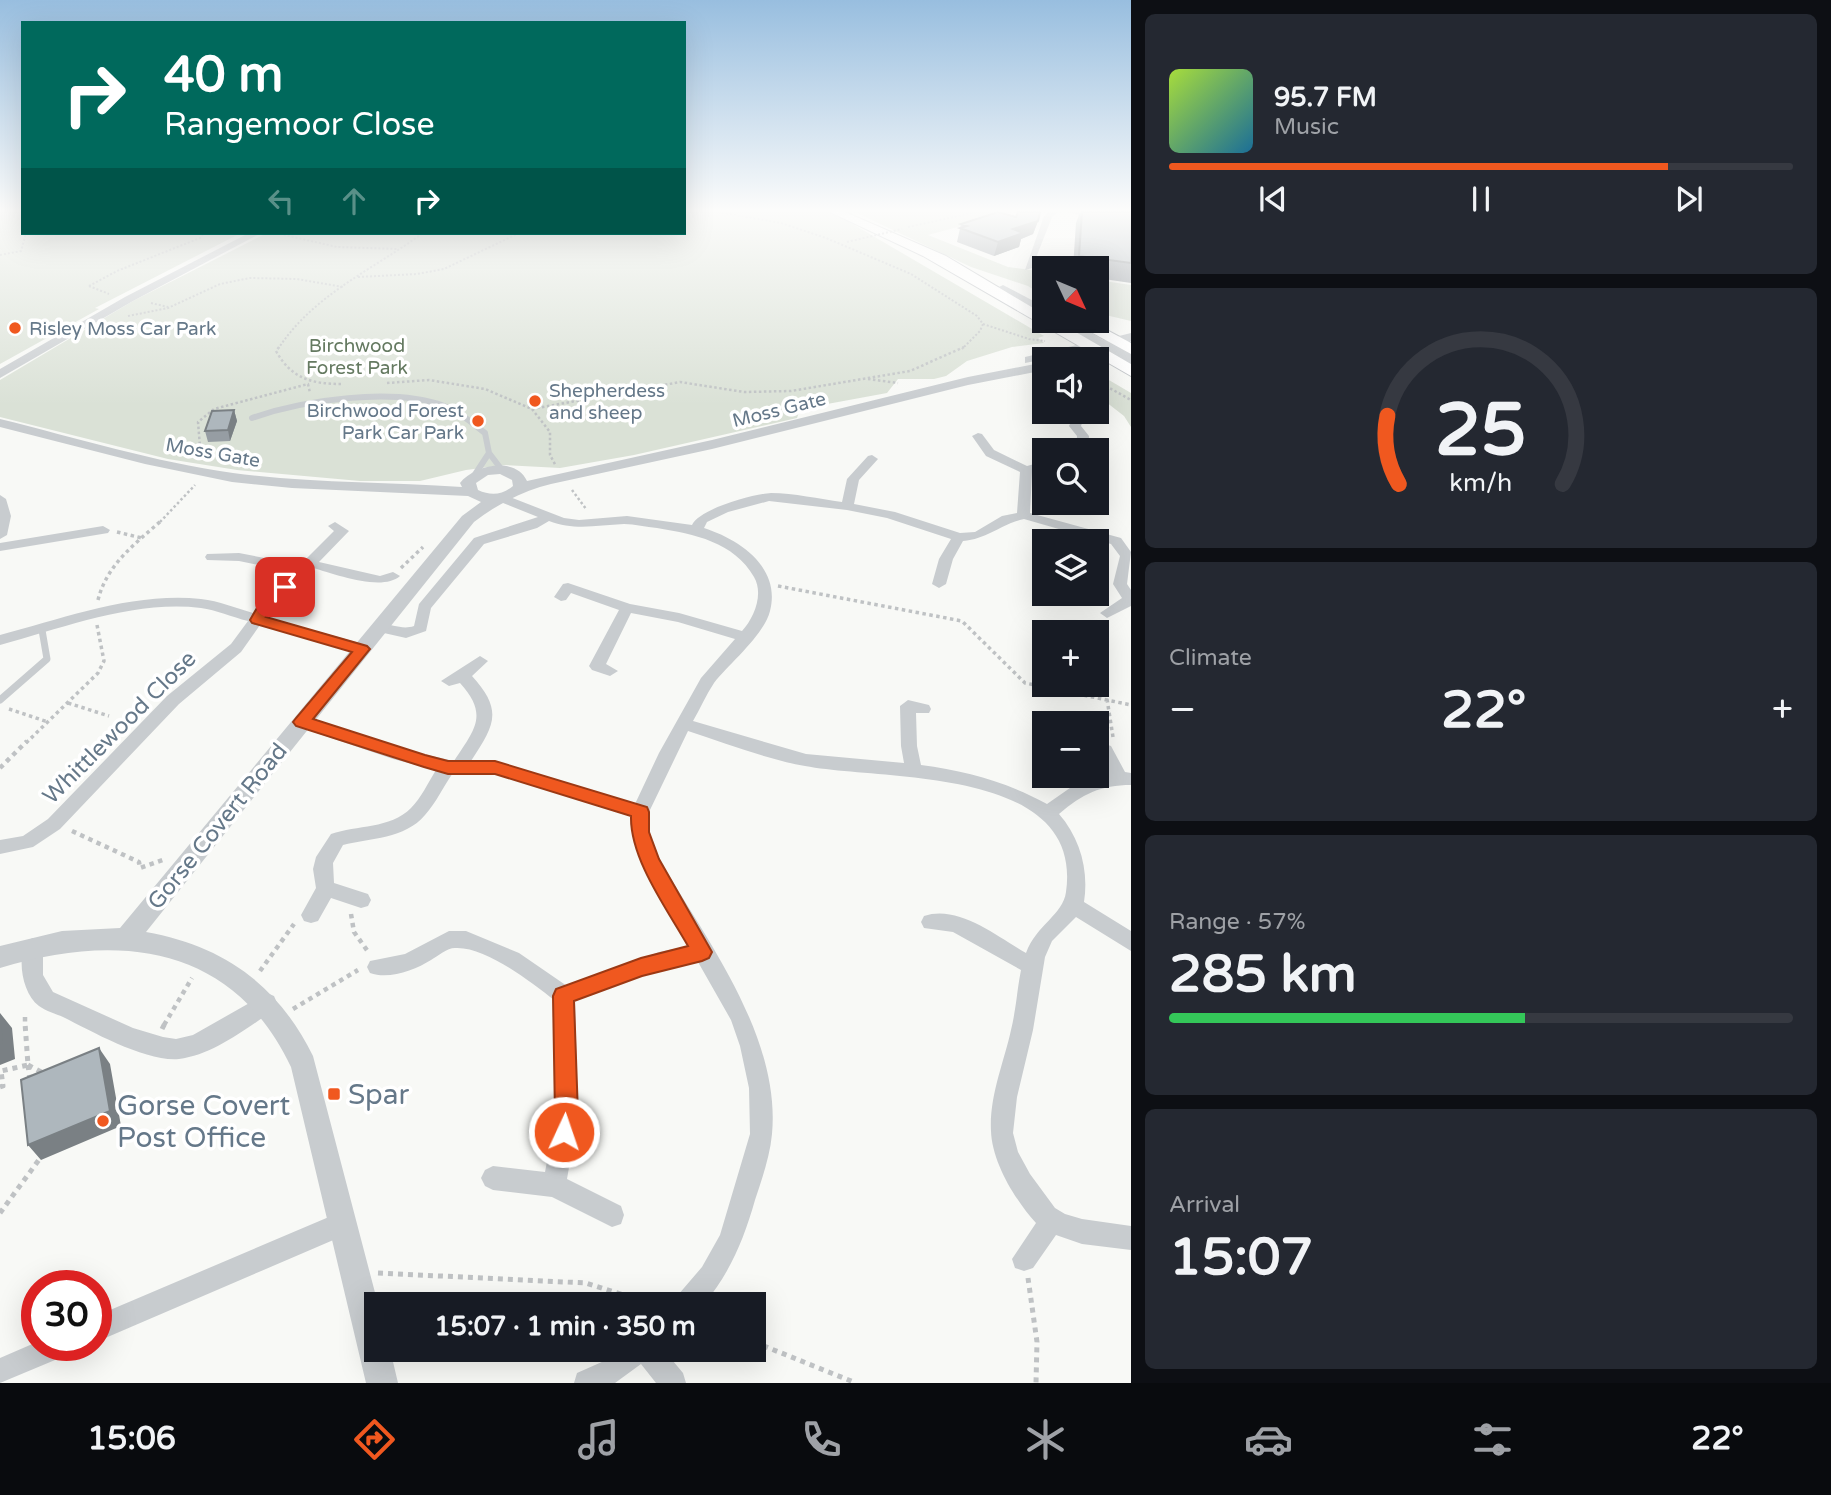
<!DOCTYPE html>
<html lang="en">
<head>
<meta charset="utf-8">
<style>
  body { margin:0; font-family:"Varela Round",sans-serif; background:#242831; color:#f1f3f6; height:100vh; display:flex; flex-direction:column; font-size:26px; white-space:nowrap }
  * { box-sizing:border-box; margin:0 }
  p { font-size:23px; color:#9ea1a6 }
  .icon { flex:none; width:38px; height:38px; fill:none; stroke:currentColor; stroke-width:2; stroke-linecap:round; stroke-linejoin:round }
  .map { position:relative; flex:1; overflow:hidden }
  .sheet { display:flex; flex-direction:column; gap:14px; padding:14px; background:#0d0f14; width:700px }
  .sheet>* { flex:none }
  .top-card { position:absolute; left:21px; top:21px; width:665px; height:214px; border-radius:0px; box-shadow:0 7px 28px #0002; background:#00695c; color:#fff; overflow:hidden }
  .needle { width:46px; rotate:134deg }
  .tools { position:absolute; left:1032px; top:256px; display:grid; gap:14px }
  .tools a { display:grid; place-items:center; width:77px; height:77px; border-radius:0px; background:#171b24; box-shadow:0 7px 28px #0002; font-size:35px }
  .speed { position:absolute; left:21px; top:1270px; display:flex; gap:14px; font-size:35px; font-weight:700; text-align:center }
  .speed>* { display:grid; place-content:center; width:91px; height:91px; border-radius:50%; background:#171b24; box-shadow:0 7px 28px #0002; line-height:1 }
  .speed .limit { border:10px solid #d22; background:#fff; color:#111 }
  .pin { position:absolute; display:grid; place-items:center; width:60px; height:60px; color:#fff; margin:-30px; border-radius:14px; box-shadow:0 4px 10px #0006 }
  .me { position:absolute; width:77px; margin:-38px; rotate:3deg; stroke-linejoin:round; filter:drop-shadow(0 0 5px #0008) }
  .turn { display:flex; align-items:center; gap:24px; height:147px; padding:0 28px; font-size:32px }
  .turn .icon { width:91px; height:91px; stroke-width:2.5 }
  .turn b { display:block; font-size:49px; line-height:60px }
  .lanes { display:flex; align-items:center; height:66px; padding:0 28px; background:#0003; justify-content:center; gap:35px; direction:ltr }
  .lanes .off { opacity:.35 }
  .big { font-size:52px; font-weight:800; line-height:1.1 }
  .sheet .widget { flex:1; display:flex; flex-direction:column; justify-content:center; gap:10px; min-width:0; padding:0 24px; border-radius:10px; background:#242831 }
  .sheet .dial { align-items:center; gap:0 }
  .dial svg { height:182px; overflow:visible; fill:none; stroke:#363941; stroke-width:7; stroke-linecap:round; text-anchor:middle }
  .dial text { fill:#f1f3f6; stroke:none }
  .song { display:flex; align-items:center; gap:21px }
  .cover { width:84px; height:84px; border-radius:10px; background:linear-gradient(135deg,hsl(80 70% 55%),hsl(200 70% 35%)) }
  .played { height:7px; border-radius:4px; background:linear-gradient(90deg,#f0581f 80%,#363941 80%) }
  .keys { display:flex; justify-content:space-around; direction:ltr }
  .heat { display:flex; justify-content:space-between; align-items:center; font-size:38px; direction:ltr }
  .charge { height:10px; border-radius:5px; background:linear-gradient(90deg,#34c759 57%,#363941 0) }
  .trip { position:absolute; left:364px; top:1292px; width:402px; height:70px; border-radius:0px; background:#171b24; box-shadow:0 7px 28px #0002; font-weight:800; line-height:70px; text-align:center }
  .menu { display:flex; height:112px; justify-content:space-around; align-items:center; background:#090b0e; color:#9ea1a6 }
  .menu .icon { width:49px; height:49px }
  .menu .selected { color:#f0581f }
  .menu b { font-size:32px; color:#f1f3f6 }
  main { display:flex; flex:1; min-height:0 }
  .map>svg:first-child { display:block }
  .green { fill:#dae1d6 }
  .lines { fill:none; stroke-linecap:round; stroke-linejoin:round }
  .primary-casing { stroke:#bbbfc3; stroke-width:2 }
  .path-far4 { stroke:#bfc2c4; stroke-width:2; stroke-dasharray:2 2; stroke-linecap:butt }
  .path-far3 { stroke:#bfc2c4; stroke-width:2.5; stroke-dasharray:2.5 2.5; stroke-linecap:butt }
  .path-far2 { stroke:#bfc2c4; stroke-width:3.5; stroke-dasharray:3.5 3.5; stroke-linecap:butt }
  .path-far1 { stroke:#bfc2c4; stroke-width:4.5; stroke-dasharray:4.5 4.5; stroke-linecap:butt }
  .path { stroke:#bfc2c4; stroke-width:5; stroke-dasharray:5 5; stroke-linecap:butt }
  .service-far1 { stroke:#c8cccf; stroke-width:6 }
  .service { stroke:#c8cccf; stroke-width:7 }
  .minor { fill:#c8cccf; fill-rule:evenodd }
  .tertiary { fill:#c8cccf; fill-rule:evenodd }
  .primary { fill:#fff; fill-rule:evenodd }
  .path-bridge { stroke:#bfc2c4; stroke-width:2; stroke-dasharray:2 2; stroke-linecap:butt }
  .wall { fill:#969da3 }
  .shaded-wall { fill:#7a8084 }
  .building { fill:#aeb7bd; stroke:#7a8084; stroke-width:2 }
  .route { fill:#f0581f; stroke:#9c3914; stroke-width:2 }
  .poi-dot { fill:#f0581f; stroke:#fff; stroke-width:2.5 }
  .labels { text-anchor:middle; stroke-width:7; stroke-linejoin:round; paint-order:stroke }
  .far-poi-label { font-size:19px; fill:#657889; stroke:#fff; text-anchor:start }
  .far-park-label { font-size:19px; fill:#657a61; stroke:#fff }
  .far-street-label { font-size:19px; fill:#657889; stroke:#fff }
  .street-label { font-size:23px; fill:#657889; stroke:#fff }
  .near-poi-label { font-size:28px; fill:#657889; stroke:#fff; text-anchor:start }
</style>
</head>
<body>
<main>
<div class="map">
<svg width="1131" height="1383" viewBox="0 0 1131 1383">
  <rect width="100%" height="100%" fill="#f8f9f6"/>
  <path class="green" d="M0,212h23v21h218l-146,75 4,1 -99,55z
    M684,212h148l212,124 -6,2 6,5 -32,4 -45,14 -21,15 -12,3h-36l-11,14 -87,16 -3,9 -163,37 -74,13 -55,-3 -39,5 -46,11h-60l-123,-11 -69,-11 -168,-42v-37l133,-79 134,-68h417z
    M855,212h158l-85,23 80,32 37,5v25l-17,-11 -57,-19z
    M1097,280l34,5v36l-34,-8z
    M1097,373l34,20v34l-7,-11 -27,-21z"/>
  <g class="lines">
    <defs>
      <path id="primary" d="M830,212h15l101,44 99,59v5h10l76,44v12l-208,-120z
        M1069,320h19l43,23v11z"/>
    </defs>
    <use href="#primary" class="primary-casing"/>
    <path class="path-far4" d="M718,212l63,11 45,15 85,36 66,42 6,8 -3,7 -18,18
      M908,227l69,-15
      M276,233l61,14 61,2
      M0,255l21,-4 5,-18
      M358,277l59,-3 27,-5 75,-36
      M89,286l28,-15 83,-33 4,-5
      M89,286l20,8
      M151,303l17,4
      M128,316l40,-8 52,-24 30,-6 47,1 46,8
      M983,324l46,15 16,2
      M278,349c35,-54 94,-79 145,-116"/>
    <path class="path-far3" d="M279,347l-3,4c15,27 35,33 65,33
      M868,379l30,4
      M1097,381l34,19
      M387,383l42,-3 56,9 47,20 148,-27 64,10 47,-1 119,-20 54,-24
      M1097,398v11
      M532,409l18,23v23l6,11
      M201,459l-3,-37 16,-13 94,-25 2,9
      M572,490l14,19
      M160,522l35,-37"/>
    <path class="path-far2" d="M117,532l25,6
      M401,568l22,-21
      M778,586l184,35 63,62 106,22
      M98,600c9,-36 37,-56 64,-80
      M1107,699l6,38
      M68,703l41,13
      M9,709l39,13
      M26,743l72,-70 6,-12 -7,-36"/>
    <path class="path-far1" d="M0,768l27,-27
      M72,831l67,31 1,6 23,-8
      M351,914l3,18 15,21
      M260,971l34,-47
      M293,1009l65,-39
      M25,1017v8
      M164,1025l28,-47"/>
    <path class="path" d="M162,1029l3,-6
      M28,1065l2,15
      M28,1065l17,9
      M0,1087l3,-1 -2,-15 27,-6 -3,-42
      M0,1213l41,-56
      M378,1273l208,10 66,21
      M1028,1278l9,64 -1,41
      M754,1342l102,41"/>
    <path class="service-far1" d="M252,418c51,-18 141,-31 192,-12 16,6 28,17 41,27l4,20 13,17
      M474,476l15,-23"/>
    <path class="service" d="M0,700l47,-41 -5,-29"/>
    <path class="minor" d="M1049,212h9l-6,5 -20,51 -7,2 19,-54z
      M1066,212h15l50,9v4z
      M1077,417l6,3 -2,6 8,10 -1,14h-12l1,-14 -8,-10 4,-8z
      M978,433l4,1 12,16 33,16 18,-5v8l-13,3 -2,41 91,25 10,14 -4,32 4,6v16l-24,12 -7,-5 22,-15 -9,-14 7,-28 -9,-12 -87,-25c-23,5 -36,20 -61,22l-10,18 -7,25 -7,4 -7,-4 7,-25 12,-20 -64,-21 -40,-8 -78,-9 -41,11 -21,10 -3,6c37,12 77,40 66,83 -6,24 -40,52 -56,72 -8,12 -14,26 -21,38l113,33 98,9 -3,-17 -1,-40 8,-6 21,5 2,4 -2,4h-13l1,33 4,19c45,6 86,17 126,39l33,-23 28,-8 -11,-24 8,-5 6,2 14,26 6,1v12c-30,0 -49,9 -72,29 21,24 30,56 25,88l47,29v20l-55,-34 -24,24 -7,16 -12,73 -16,67 -4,36 5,19 12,22 25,34 10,6 17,5 49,7v24l-49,-6 -26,-9 -23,33 -9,3 -9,-3 -3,-9 24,-36c-21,-23 -44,-61 -45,-92 -2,-34 13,-69 20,-101 5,-20 6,-40 10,-60l-68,-38 -29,-4 -3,-6 3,-6c34,-12 74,21 102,37 10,-28 37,-38 40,-61 18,-127 -184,-111 -261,-126 -40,-7 -79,-23 -117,-35l-39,81v20l10,27c47,80 122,178 113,275 -2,22 -10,45 -17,66 -11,39 -25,73 -51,104h-30l4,-9 24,-28 18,-32 30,-101 -1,-46 -9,-42 -9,-26 -33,-58 -39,8 -84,31 3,114 -11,64 54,27 3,9 -3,9 -9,3 -60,-30 -59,-7 -8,-4 -4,-8 4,-8 8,-4 52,6 11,-57 -2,-115c-23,-18 -69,-54 -99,-52 -8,0 -17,8 -24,12 -16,10 -42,20 -61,13l-3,-6 3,-6 35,-7 44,-23h17l53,22 48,33 92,-34 30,-6c-22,-39 -58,-83 -58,-130l-136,-42 -42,-1c-10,14 -17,30 -28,42 -20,24 -55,23 -82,30l-10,18 1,20 34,11 3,6 -3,6 -7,2 -30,-10 -13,23 -7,2 -7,-2 -3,-6 15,-27 -3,-19 3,-12 15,-23c26,-9 59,-5 80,-26 10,-10 17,-25 25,-38l-43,-11 -97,-33 -2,-4 8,-6 99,33 53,12c21,-32 35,-46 6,-78l-11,3 -8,-5 39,-25 8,5 -16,15c32,35 22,50 -1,85l24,1 140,42 24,-51 42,-75 34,-39 -57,-17 -47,-9 -25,51 12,7 -8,5 -18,-6 -3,-4 30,-56 -48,-17 -5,7 -5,1 -7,-4 9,-13 5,-1 62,21 49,9 63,18c12,-13 22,-37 12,-54 -20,-35 -60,-43 -97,-49 -11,-1 -22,-4 -33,-4 -26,1 -49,7 -75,-3l-12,7 -53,16 -53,64 -5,23 -20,7 -31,-7 -2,-3 2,-3c13,-4 25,6 39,1l5,-22 55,-66 64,-21 -40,-16v-6l4,-1 62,24 15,2 48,-4 65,9c7,-16 61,-31 79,-32 23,0 48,6 71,9l5,-23 21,-23 4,-1 6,4 -19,21 -5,24 41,8 65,21 15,-1 27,-16 15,-3 3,-41 -34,-16 -14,-20z
      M0,495l6,4 5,17 -4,19 -7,4z
      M335,522l14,9 -30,31 61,14 13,-4 7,4c-18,16 -65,-2 -87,-8l-47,49 101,28 3,4 -3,4 -5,1 -102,-29 -19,27 -62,52 -119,125 -27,18 -33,7v-14l23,-4 25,-17 119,-123 64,-52 17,-23c-16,-4 -32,-11 -47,-13 -68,-8 -137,20 -201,37v-10c65,-17 133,-43 201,-36 18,2 35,9 52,14l40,-41 -54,-11 -32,-1 -2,-3 2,-3 32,-1 61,12 34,-34 -6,-5z
      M103,526l7,4 -2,3 -108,18v-8z
      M33,938l7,3 3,6v28l10,17 80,36 30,9 13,2 17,-4 74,-42 7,3 3,7 -3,7c-27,18 -61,45 -95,49 -33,3 -86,-27 -116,-42 -7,-3 -17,-6 -24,-11 -17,-13 -22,-47 -13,-65z
      M343,1211l9,3 3,9 -3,9 -256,110v-26z
      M37,1342v4h34l-4,9 -67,28v-25z
      M618,1349h45l20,24 3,10h-30l-15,-19 -26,19h-41l3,-10 27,-12z"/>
    <path class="tertiary" d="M249,233h12l-128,68 -133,77v-9l125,-72z
      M1003,285l42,22v8l-46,-25 -2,-2z
      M1055,320h15l33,20 28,-7v8l-12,5 12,8v10l-31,-16 -75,15v-6l65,-15z
      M1045,362v8l-77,15 -256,64 -161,35c-28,7 -54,20 -77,38l-328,410c78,14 132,53 167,124l65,248 -2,45h14l8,34h-32l-75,-316c-58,-123 -173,-135 -291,-99v-22l62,-15 58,-3 342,-412 19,-14 -13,-6 -176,-8 -60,-6 -87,-18 -145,-37v-8c77,19 154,43 233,54 76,10 153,9 229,14l-2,-4c14,-18 56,-27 67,-2l185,-41 256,-63zM500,474l12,6 1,6c-11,9 -22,10 -35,4l-2,-7 12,-8z"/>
    <use href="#primary" class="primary"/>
    <path class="path-bridge" d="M847,242l55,-13"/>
  </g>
  <path class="wall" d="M1080,212h51v71l-34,-5v-10h-24l3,-45z
    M1038,221l-5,13 -12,5 -2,8 -25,9 -37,-14 4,-18z
    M234,410l3,11 -7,20 -22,1 -3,-11z"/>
  <path class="shaded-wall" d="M1038,221l-5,13 -12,5 -2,8 -25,9 4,-14 15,-13z
    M234,410l3,11 -7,20 -2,-11z
    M0,1013l12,15 3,31 -15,6z
    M99,1048l11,16 11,62 -80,34 -13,-15z"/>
  <path class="building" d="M998,212l18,5 2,-5h22l-2,9 -25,8 10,4 -25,9 -38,-14 7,-2 -6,-2z
    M1082,212h49v51l-52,-7z
    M234,410l-6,20 -23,1 7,-20z
    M0,1019l2,24 -2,1z
    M99,1048l11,63 -82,34 -7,-65z"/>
  <linearGradient id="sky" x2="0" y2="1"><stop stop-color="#98bedf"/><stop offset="0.52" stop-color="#fcfcfb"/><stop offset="1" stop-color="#fcfcfb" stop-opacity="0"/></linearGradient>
  <rect width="1131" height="405" fill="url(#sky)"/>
  <path class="route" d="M285,583l7,4 -26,30 101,29 3,3 -57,70 112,36 23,6h47l152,46 2,5v20l10,27 53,93 -3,6 -7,3 -60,15 -68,25 4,114 -5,26 -9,3 -8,-3 -3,-9 2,-17 -2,-119 3,-7 85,-31 47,-12c-21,-37 -58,-87 -57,-130l-136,-42h-47l-24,-7 -128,-41 -3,-4 3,-4 56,-66 -100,-29 -2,-3 8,-14 22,-22z"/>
  <g class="poi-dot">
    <circle cx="15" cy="328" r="7"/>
    <circle cx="535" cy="401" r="7"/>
    <circle cx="478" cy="421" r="7"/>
    <rect x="327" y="1087" width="14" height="14" rx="3.5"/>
    <circle cx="103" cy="1121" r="7"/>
  </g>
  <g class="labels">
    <g class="far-poi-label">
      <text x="29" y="335">Risley Moss Car Park</text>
      <text x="549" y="397">Shepherdess<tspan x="549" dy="22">and sheep</tspan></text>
      <text x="464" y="417" text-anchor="end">Birchwood Forest<tspan x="464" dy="22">Park Car Park</tspan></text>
    </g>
    <g class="far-park-label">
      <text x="357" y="352">Birchwood<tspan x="357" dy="22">Forest Park</tspan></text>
    </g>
    <g class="far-street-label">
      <text transform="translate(779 409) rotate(-14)" y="7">Moss Gate</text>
      <text transform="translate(213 452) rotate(10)" y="7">Moss Gate</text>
    </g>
    <g class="street-label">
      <text transform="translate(119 727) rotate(-45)" y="8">Whittlewood Close</text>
      <text transform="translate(217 826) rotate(-51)" y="8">Gorse Covert Road</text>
    </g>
    <g class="near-poi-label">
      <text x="348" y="1104">Spar</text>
      <text x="117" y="1115">Gorse Covert<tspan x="117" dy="32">Post Office</tspan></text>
    </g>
  </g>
</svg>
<div class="tools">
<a><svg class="needle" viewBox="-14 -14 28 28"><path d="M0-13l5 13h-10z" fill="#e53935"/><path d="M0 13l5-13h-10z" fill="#9ea1a6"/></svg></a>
<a><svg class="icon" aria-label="sound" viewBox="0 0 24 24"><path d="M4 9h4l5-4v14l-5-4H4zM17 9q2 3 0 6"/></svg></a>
<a><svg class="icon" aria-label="search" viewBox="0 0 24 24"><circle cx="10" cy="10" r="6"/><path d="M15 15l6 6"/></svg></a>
<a><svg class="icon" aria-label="layers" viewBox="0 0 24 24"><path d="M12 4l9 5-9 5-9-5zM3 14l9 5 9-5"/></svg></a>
<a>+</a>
<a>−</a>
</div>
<div class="speed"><div class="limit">30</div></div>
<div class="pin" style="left:285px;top:587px;background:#d93025"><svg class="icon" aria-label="arrive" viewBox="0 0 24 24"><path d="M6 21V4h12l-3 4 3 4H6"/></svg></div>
<svg class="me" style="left:564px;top:1132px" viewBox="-20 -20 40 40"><circle r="17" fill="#f0581f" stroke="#fff" stroke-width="3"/><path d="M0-11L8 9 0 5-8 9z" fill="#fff"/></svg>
<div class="trip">15:07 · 1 min · 350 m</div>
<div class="top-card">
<div class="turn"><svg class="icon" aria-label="right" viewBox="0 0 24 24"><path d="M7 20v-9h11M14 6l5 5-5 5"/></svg><div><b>40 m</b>Rangemoor Close</div></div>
<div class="lanes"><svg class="icon off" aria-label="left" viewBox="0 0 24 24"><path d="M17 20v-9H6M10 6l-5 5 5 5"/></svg><svg class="icon off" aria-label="ahead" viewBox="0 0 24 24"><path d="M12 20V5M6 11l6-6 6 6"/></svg><svg class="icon" aria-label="right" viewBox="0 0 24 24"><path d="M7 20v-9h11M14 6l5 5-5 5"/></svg></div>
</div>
</div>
<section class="sheet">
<div class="widget">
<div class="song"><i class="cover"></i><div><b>95.7 FM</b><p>Music</p></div></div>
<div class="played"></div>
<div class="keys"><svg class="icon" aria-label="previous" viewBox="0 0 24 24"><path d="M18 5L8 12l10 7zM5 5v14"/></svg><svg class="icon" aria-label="pause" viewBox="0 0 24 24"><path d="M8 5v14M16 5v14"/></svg><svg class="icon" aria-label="next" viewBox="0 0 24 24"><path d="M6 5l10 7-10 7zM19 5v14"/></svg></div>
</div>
<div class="widget dial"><svg viewBox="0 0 100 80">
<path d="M14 69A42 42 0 1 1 86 69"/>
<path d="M14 69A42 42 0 0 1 9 39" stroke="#f0581f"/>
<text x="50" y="56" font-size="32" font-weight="700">25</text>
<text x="50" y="72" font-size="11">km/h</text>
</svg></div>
<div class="widget"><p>Climate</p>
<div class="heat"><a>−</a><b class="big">22°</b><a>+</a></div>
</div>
<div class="widget"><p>Range · 57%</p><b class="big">285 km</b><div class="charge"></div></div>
<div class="widget"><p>Arrival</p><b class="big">15:07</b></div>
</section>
</main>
<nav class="menu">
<b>15:06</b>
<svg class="icon selected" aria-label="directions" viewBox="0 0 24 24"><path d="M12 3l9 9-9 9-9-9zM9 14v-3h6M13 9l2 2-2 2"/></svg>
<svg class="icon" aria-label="music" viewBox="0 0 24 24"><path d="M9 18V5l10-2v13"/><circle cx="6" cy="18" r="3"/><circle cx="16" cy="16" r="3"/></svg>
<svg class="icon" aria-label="phone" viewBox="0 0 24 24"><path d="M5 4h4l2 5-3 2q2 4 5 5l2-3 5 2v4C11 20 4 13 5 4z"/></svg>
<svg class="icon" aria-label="climate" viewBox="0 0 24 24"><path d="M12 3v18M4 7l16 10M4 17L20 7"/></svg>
<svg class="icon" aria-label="car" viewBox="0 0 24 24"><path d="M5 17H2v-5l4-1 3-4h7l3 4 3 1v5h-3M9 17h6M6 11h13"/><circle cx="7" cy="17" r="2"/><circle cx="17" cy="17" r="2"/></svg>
<svg class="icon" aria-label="filters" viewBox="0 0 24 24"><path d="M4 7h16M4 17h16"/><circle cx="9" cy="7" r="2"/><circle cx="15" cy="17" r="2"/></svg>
<b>22°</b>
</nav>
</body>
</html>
